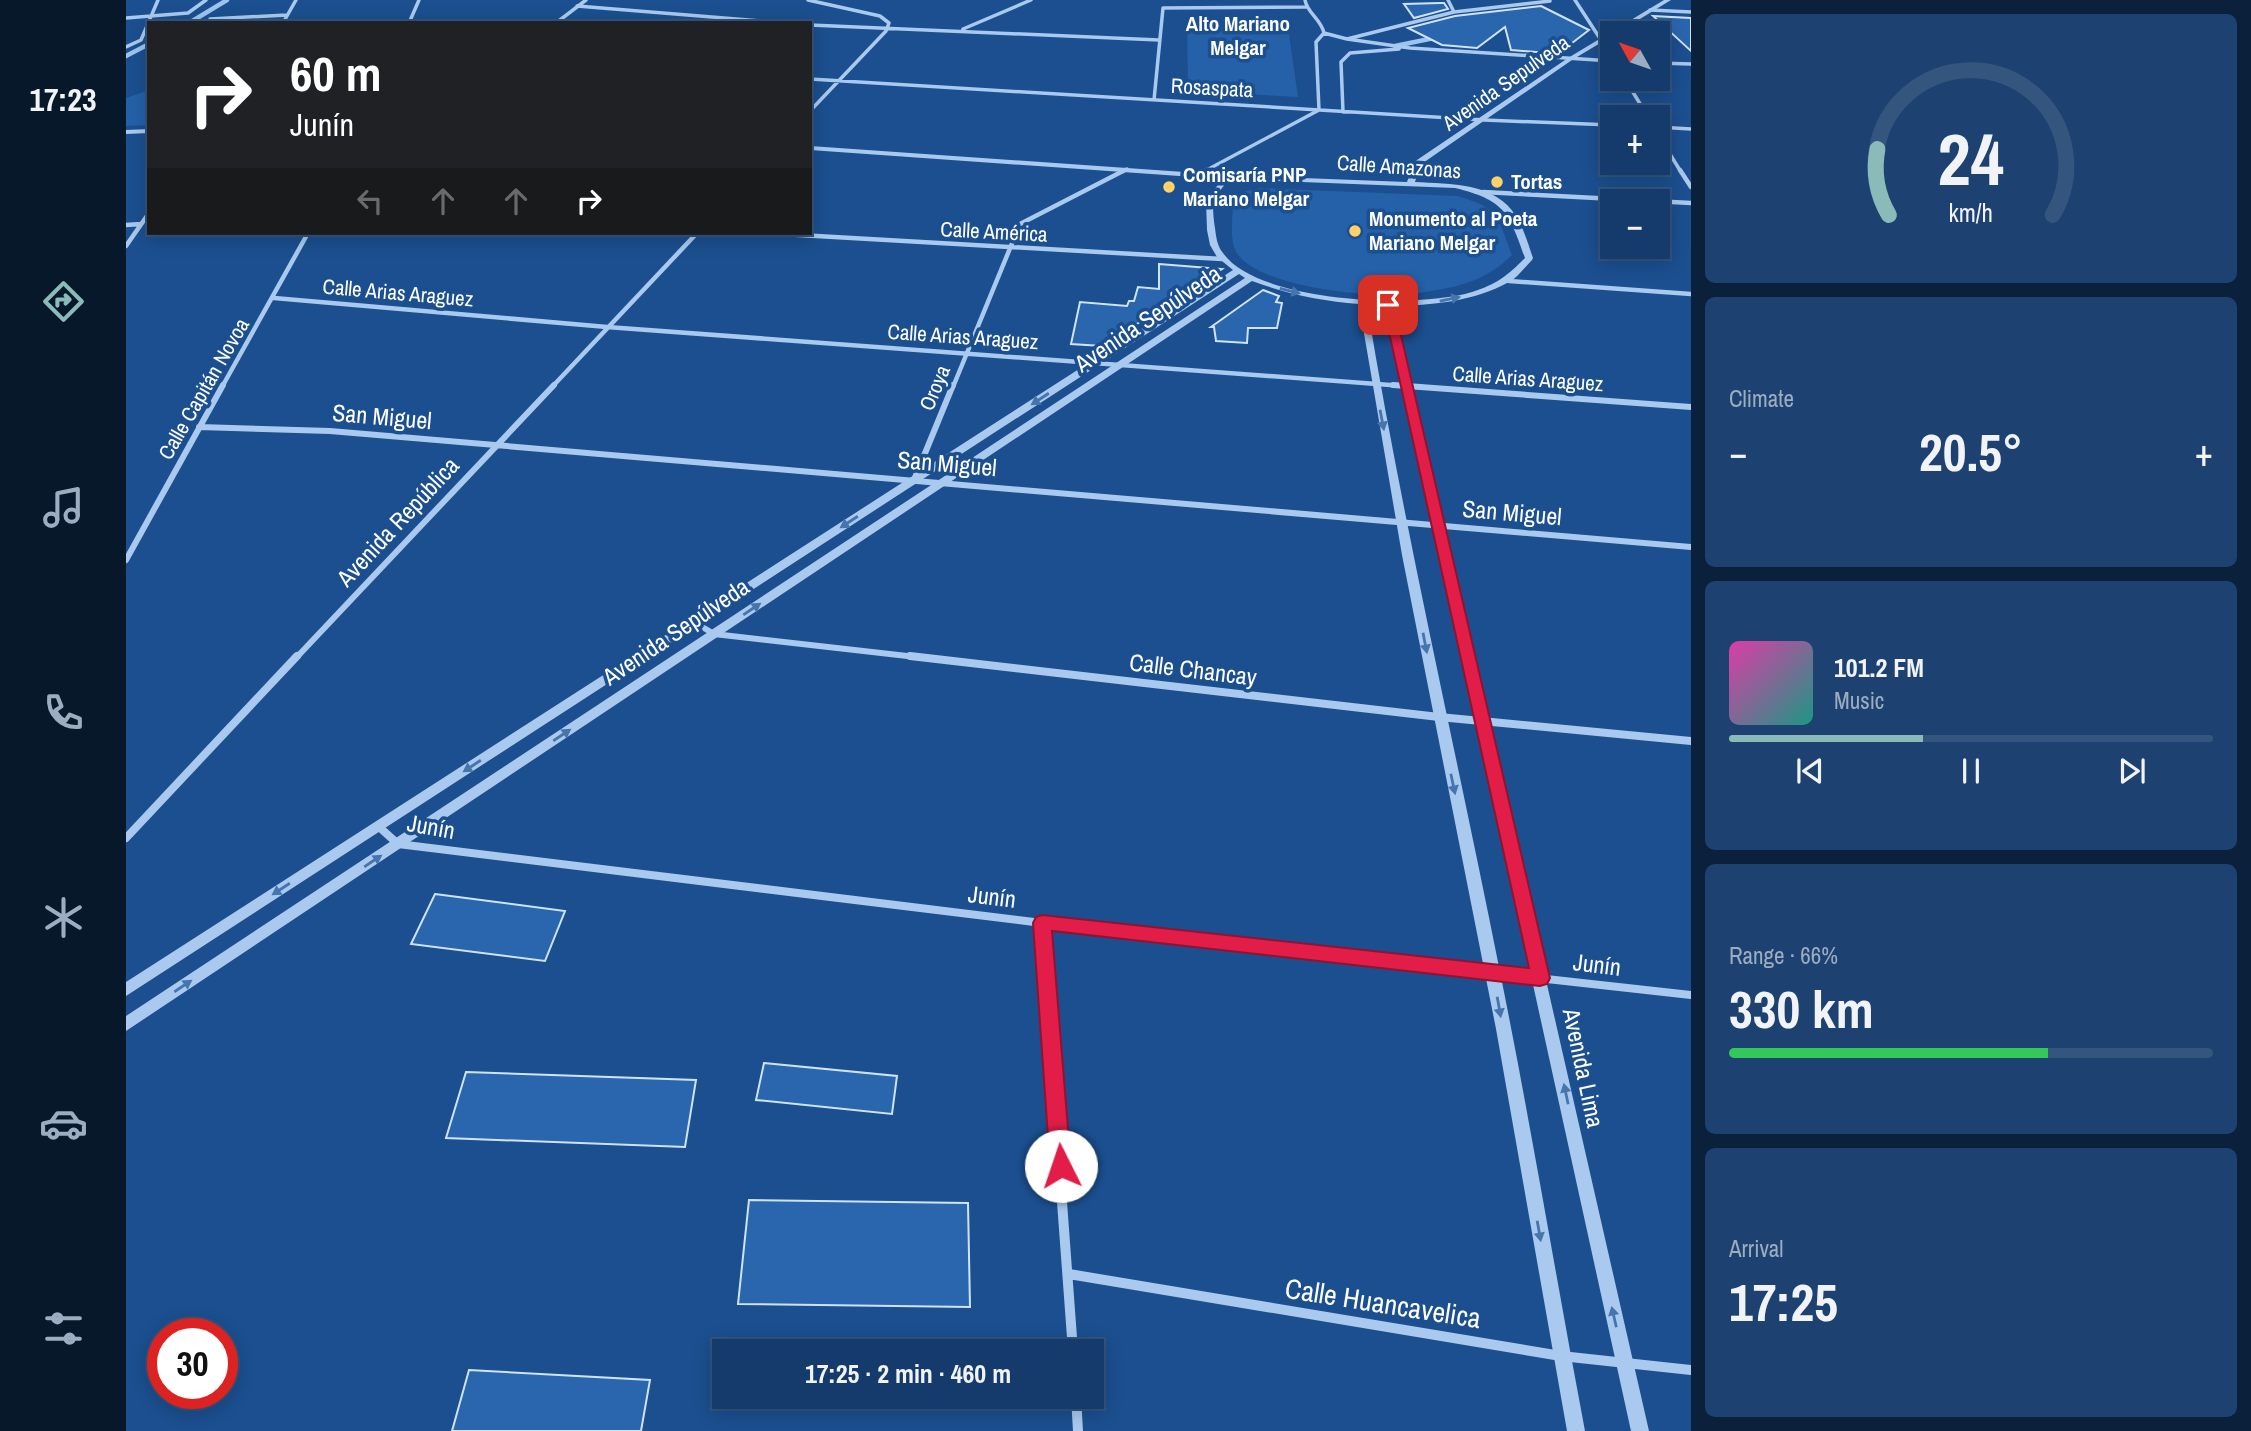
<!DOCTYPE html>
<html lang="en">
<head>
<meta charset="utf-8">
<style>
  body { margin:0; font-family:"Archivo Narrow",sans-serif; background:#1d4271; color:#f1f3f6; height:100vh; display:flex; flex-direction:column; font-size:26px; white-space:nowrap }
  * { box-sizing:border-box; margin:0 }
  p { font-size:23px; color:#9dadc1 }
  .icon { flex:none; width:38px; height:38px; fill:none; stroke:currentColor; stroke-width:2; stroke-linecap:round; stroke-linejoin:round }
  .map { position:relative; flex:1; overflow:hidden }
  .sheet { display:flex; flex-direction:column; gap:14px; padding:14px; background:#0b203b; width:560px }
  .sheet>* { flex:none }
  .hud { position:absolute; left:21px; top:21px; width:665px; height:214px; border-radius:0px; box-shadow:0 4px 18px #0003,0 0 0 2px #33557e; background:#202124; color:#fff; overflow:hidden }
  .needle { width:46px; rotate:310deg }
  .buttons { position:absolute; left:1474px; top:21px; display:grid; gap:14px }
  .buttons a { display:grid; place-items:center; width:70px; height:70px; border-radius:0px; background:#143b6b; box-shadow:0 4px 18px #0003,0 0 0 2px #33557e; font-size:35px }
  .speed { position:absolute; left:21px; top:1318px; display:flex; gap:14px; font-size:35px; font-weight:700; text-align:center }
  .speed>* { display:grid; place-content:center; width:91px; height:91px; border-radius:50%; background:#143b6b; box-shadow:0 4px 18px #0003,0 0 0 2px #33557e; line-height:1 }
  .speed .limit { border:10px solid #d22; background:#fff; color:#111 }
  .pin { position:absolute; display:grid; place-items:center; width:60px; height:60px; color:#fff; margin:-30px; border-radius:14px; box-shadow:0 4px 10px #0006 }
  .me { position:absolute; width:77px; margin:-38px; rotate:356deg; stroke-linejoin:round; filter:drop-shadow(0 0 5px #0008) }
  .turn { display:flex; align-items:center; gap:24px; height:147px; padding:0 28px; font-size:32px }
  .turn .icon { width:91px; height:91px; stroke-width:2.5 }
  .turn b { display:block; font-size:49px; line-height:60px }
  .lanes { display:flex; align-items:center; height:66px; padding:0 28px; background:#0003; justify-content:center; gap:35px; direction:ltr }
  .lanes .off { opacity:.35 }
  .big { font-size:52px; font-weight:700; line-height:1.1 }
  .sheet .widget { flex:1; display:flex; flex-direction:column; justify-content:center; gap:10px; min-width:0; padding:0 24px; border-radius:10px; background:#1d4271 }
  .sheet .dial { align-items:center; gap:0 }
  .dial svg { height:182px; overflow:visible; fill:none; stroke:#33557e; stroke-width:7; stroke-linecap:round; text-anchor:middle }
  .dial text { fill:#f1f3f6; stroke:none }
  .song { display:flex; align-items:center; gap:21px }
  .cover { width:84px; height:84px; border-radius:10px; background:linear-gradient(135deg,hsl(320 70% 55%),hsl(170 70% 35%)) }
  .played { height:7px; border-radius:4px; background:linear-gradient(90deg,#8bbbb9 40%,#33557e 40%) }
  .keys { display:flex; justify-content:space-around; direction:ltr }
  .heat { display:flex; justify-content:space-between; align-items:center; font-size:38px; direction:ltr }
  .charge { height:10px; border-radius:5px; background:linear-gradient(90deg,#34c759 66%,#33557e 0) }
  .trip { position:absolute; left:586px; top:1339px; width:392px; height:70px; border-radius:0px; background:#143b6b; box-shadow:0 4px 18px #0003,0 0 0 2px #33557e; font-weight:700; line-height:70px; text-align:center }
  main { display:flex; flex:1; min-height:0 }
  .dock { display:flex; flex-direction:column; width:126px; justify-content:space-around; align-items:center; background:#08182b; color:#9dadc1 }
  .dock .icon { width:49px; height:49px }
  .dock .on { color:#8bbbb9 }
  .dock b { font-size:32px; color:#f1f3f6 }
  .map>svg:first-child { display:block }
  .green { fill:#2461a8 }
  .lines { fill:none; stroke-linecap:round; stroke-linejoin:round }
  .stream { stroke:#9cc4f0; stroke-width:4.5 }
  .building { fill:#2a66ad; stroke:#cfe3fa; stroke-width:2 }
  .minor-far4 { stroke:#a9c9ee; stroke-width:3.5 }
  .minor-far3 { stroke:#a9c9ee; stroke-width:4.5 }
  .minor-far2 { stroke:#a9c9ee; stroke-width:6 }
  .minor-far1 { stroke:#a9c9ee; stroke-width:8 }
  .minor { stroke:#a9c9ee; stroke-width:10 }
  .tertiary { fill:#a9c9ee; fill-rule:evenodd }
  .oneway { fill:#4674ac }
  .route { fill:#e11d48; stroke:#92132f; stroke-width:2 }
  .poi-dot { fill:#ffd166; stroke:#1b4f8f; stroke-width:2.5 }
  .labels { text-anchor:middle; stroke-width:7; stroke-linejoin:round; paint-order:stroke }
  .far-neighbourhood-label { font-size:21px; font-weight:bold; fill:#fff; stroke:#1b4f8f }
  .far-street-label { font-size:21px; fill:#fff; stroke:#1b4f8f }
  .far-poi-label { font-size:21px; font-weight:bold; fill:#fff; stroke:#1b4f8f; text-anchor:start }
  .street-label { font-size:24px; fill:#fff; stroke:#1b4f8f }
  .near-street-label { font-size:28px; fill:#fff; stroke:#1b4f8f }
</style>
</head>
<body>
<main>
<nav class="dock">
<b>17:23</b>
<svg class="icon on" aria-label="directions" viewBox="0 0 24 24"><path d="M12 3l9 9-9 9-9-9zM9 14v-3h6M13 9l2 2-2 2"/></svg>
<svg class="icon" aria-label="music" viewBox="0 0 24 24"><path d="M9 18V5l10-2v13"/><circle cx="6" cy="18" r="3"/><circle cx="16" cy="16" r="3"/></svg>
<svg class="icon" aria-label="phone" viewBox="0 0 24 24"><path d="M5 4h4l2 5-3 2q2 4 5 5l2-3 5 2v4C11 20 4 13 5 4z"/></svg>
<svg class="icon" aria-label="climate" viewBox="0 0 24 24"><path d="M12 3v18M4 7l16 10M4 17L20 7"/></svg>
<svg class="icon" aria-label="car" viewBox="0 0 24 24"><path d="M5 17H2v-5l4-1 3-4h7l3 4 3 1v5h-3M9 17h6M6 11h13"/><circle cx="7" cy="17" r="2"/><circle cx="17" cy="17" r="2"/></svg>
<svg class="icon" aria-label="filters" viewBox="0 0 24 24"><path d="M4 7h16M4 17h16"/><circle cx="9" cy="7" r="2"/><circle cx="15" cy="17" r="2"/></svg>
</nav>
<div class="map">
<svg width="1565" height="1431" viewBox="0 0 1565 1431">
  <rect width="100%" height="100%" fill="#1b4f8f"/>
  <path class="green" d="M1061,22l101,5 10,70 -110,-6z
    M23,90v35l-23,1v-28z
    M1134,188l197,8c43,12 40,20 55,59 -16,16 -33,25 -55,31 -17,4 -36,7 -54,9 -35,2 -156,-8 -169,-48 -4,-13 -1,-34 -1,-48l10,-7z"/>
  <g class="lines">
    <path class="stream" d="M63,23l38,-23
      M1269,46l44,-9
      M0,56l23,-12"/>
  </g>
  <path class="building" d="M1314,3h4l4,6 -34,9 -10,-14z
    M1415,6l48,24 -26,20 -12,-3 -3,6 -37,-3 -6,-23 -28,21 -35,-3 -34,-17 47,-12z
    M1527,16l38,2v33z
    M1033,264l63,5 -46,31 -2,5 -15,10v-5l-57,36 -31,-2 9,-42 47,4 2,-5h5l4,-14 21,2z
    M1137,290l16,6 -3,6 6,1 -5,25h-29l-1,15 -31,-2 -2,-14h-3z
    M309,894l130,17 -20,50 -134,-17z
    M638,1063l133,13 -5,38 -136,-14z
    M340,1072l230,8 -11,67 -239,-9z
    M623,1200l219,3 2,104 -232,-3z
    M343,1370l181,10 -9,51h-189z"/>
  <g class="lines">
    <path class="minor-far4" d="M682,0l72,16 9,7 -3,8 -76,80
      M1179,0c2,13 16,19 19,33l-8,9 3,68
      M1322,0l6,12
      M1449,0l37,57
      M451,6l210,17
      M1524,10l41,2
      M0,18l62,-5 18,-13
      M84,19l77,-4
      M157,23l13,-23
      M283,23l10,-23
      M430,23l30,-23
      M684,25l349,15
      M837,29l68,-29
      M1198,33l23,6 107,-27 96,-11
      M1221,39l63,9 202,13
      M0,47l15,-7 17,-40
      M1531,63l34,1
      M684,79l674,41 128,5
      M1499,79l23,38
      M1028,100l9,-92 143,-1
      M1217,112l-2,-50 9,-9 49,-4
      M1531,127l34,2
      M1531,133l24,39
      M996,172l5,-3
      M1077,172l116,-62"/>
    <path class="minor-far3" d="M1554,170l11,17
      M1070,175l10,-5
      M1357,192l208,11
      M0,225l15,-1
      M638,233l458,26
      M0,246l23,-33
      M1383,281l182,13
      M148,298l333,29 810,60
      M96,387l86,-154
      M426,387l145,-154
      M827,387l67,-163 105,-54"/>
    <path class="minor-far2" d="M1267,385l298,22
      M73,427l131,4 1361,116
      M788,480l39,-95
      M0,560l97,-175
      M568,622l20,12 211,24
      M170,658l258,-273"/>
    <path class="minor-far1" d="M784,656l529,61 252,24
      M252,826l20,18 644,79 649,72
      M0,838l171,-182
      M916,923l6,77"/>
    <path class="minor" d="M921,999l26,352
      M943,1274l492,82 130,14
      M950,1396l2,35"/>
    <path class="tertiary" d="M1538,0h7l-54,33h-5v3l-40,24 -152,105 -5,17c35,2 80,0 101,34 8,13 12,28 17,42l-1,2c-7,7 -15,18 -23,22 -36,20 -77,23 -117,24l257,1125h-18l-247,-1125 -17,-1c37,224 89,445 133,667 31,153 56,306 85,459h-18l-71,-402 -94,-474 -43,-251c-37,-3 -72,-10 -107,-23l-1126,750v-15l1119,-738 -6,-4 -1113,722v-14l1107,-712 -16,-13 -7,-12 -3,-15 -1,-29 16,-22 -412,-29v-4l417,29 180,7 7,-20 154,-104zM1103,179l226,9c49,12 54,24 70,70 -18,18 -28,26 -53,34 -54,17 -214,11 -249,-39 -6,-7 -7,-17 -8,-25 -1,-7 -3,-20 -1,-27 2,-7 11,-16 15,-22z
      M23,129v4l-23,1v-4z"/>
  </g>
  <defs><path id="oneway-solid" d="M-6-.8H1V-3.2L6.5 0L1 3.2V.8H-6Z" transform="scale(1.75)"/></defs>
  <g class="oneway">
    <use href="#oneway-solid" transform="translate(1164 291) rotate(14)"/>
    <use href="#oneway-solid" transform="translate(1324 299) rotate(-12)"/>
    <use href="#oneway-solid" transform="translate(914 399) rotate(147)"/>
    <use href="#oneway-solid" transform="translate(1256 420) rotate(79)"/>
    <use href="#oneway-solid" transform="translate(723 522) rotate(147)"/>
    <use href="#oneway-solid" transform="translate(626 609) rotate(-34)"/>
    <use href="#oneway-solid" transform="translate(1299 643) rotate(79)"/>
    <use href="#oneway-solid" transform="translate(436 735) rotate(-34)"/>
    <use href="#oneway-solid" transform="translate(346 766) rotate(147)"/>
    <use href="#oneway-solid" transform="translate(1327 784) rotate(78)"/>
    <use href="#oneway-solid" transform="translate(247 861) rotate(-34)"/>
    <use href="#oneway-solid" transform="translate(155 889) rotate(147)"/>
    <use href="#oneway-solid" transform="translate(57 986) rotate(-34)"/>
    <use href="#oneway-solid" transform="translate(1373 1007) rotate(80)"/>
    <use href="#oneway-solid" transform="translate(1440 1094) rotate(-102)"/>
    <use href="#oneway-solid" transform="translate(1413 1231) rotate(80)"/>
    <use href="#oneway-solid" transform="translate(1488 1317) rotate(-103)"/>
  </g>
  <path class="route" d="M1262,301l6,4 156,673 -3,6 -7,2 -488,-55 19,235 -3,7 -7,3 -8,-3 -3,-7 -17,-243 3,-6 6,-2 487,53 -146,-663z"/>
  <g class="poi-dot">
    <circle cx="1371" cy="182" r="7"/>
    <circle cx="1043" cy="187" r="7"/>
    <circle cx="1229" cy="231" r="7"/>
  </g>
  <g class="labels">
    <g class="far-neighbourhood-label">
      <text x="1112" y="31">Alto Mariano<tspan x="1112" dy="24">Melgar</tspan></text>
    </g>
    <g class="far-street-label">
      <text transform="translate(1380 83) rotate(-35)" y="7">Avenida Sepulveda</text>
      <text transform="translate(1086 88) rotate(3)" y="7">Rosaspata</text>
      <text transform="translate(1273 167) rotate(4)" y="7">Calle Amazonas</text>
      <text transform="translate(868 232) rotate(3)" y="7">Calle América</text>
      <text transform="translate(272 293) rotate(5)" y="7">Calle Arias Araguez</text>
      <text transform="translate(837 337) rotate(4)" y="7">Calle Arias Araguez</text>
      <text transform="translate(1402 379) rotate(4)" y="7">Calle Arias Araguez</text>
      <text transform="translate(809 388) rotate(-67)" y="7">Oroya</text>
      <text transform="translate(78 389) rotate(-60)" y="7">Calle Capitán Novoa</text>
    </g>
    <g class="far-poi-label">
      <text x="1057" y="182">Comisaría PNP<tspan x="1057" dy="24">Mariano Melgar</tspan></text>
      <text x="1385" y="189">Tortas</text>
      <text x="1243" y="226">Monumento al Poeta<tspan x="1243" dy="24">Mariano Melgar</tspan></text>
    </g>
    <g class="street-label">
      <text transform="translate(1022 319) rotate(-34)" y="8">Avenida Sepúlveda</text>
      <text transform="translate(256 417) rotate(5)" y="8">San Miguel</text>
      <text transform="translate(821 464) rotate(5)" y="8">San Miguel</text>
      <text transform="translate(1386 513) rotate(5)" y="8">San Miguel</text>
      <text transform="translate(272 522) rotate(-47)" y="8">Avenida República</text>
      <text transform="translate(550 632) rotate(-34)" y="8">Avenida Sepúlveda</text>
      <text transform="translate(1067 670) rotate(7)" y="8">Calle Chancay</text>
      <text transform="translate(305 827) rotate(10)" y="8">Junín</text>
      <text transform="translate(866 897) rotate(7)" y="8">Junín</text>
      <text transform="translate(1471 965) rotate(7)" y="8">Junín</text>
      <text transform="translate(1457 1068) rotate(78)" y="8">Avenida Lima</text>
    </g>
    <g class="near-street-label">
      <text transform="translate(1257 1303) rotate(9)" y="10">Calle Huancavelica</text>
    </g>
  </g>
</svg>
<div class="buttons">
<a><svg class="needle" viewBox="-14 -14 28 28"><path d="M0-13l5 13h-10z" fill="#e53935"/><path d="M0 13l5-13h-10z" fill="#9dadc1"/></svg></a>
<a>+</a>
<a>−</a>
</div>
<div class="speed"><div class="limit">30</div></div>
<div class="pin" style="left:1262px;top:305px;background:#d93025"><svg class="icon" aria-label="arrive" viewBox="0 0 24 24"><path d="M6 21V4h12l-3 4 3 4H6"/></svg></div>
<svg class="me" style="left:935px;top:1166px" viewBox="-20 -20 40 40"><circle r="19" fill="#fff"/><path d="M0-13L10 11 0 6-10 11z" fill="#e11d48"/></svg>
<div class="trip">17:25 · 2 min · 460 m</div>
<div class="hud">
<div class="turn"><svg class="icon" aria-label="right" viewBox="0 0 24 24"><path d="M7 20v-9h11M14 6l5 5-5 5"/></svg><div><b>60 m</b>Junín</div></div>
<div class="lanes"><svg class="icon off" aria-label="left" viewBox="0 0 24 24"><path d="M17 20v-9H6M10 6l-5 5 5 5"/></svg><svg class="icon off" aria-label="ahead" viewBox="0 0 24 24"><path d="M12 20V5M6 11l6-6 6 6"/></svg><svg class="icon off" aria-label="ahead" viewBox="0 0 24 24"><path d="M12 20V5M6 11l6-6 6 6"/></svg><svg class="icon" aria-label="right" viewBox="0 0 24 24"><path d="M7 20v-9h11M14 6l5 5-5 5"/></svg></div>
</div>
</div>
<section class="sheet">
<div class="widget dial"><svg viewBox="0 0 100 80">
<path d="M14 69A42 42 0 1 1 86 69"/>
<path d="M14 69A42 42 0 0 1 9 40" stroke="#8bbbb9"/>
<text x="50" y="56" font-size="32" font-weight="700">24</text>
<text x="50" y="72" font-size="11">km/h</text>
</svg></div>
<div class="widget"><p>Climate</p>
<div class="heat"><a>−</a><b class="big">20.5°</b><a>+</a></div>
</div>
<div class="widget">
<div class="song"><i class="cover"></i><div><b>101.2 FM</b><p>Music</p></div></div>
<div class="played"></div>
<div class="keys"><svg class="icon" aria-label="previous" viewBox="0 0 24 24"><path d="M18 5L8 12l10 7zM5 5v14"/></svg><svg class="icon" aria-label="pause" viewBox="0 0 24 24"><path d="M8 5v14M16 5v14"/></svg><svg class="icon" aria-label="next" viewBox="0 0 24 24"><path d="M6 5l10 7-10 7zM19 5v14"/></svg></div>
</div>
<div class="widget"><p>Range · 66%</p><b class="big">330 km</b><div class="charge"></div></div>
<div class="widget"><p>Arrival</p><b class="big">17:25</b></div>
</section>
</main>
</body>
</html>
